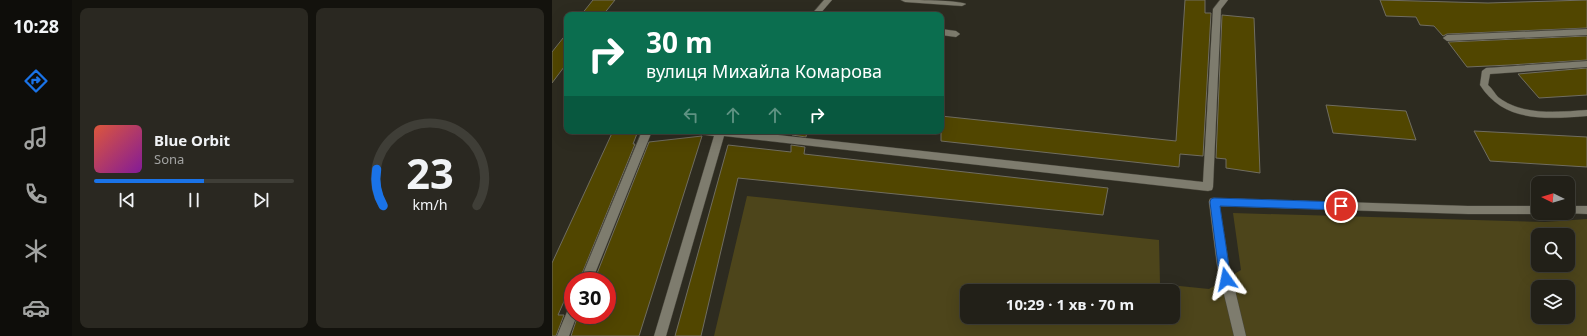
<!DOCTYPE html>
<html lang="uk">
<head>
<meta charset="utf-8">
<style>
  body { margin:0; font-family:"Noto Sans",sans-serif; background:#2a2821; color:#f1f3f6; height:100vh; display:flex; flex-direction:column; font-size:15px; white-space:nowrap }
  * { box-sizing:border-box; margin:0 }
  p { font-size:13px; color:#a2a3a2 }
  .icon { flex:none; width:22px; height:22px; fill:none; stroke:currentColor; stroke-width:2; stroke-linecap:round; stroke-linejoin:round }
  .map { position:relative; flex:1; overflow:hidden }
  .sheet { display:flex; flex-direction:column; gap:8px; padding:8px; background:#13120d; width:480px }
  .sheet>* { flex:none }
  .banner { position:absolute; left:12px; top:12px; width:380px; height:122px; border-radius:8px; box-shadow:0 4px 16px #0002,0 0 0 1px #3f3e37; background:#0b6e4f; color:#fff; overflow:hidden }
  .needle { width:26px; rotate:275deg }
  .tools { position:absolute; left:979px; top:176px; display:grid; gap:8px }
  .tools a { display:grid; place-items:center; width:44px; height:44px; border-radius:8px; background:#222018; box-shadow:0 4px 16px #0002,0 0 0 1px #3f3e37; font-size:20px }
  .speed { position:absolute; left:12px; top:272px; display:flex; gap:8px; font-size:20px; font-weight:700; text-align:center }
  .speed>* { display:grid; place-content:center; width:52px; height:52px; border-radius:50%; background:#222018; box-shadow:0 4px 16px #0002,0 0 0 1px #3f3e37; line-height:1 }
  .speed .limit { border:6px solid #d22; background:#fff; color:#111 }
  .pin { position:absolute; display:grid; place-items:center; width:34px; height:34px; color:#fff; margin:-17px; border:2px solid #fff; border-radius:50%; box-shadow:0 1px 4px #0007 }
  .me { position:absolute; width:44px; margin:-22px; rotate:348deg; stroke-linejoin:round; filter:drop-shadow(0 0 3px #0008) }
  .turn { display:flex; align-items:center; gap:14px; height:84px; padding:0 16px; font-size:18px }
  .turn .icon { width:52px; height:52px; stroke-width:2.5 }
  .turn b { display:block; font-size:28px; line-height:34px }
  .lanes { display:flex; align-items:center; height:38px; padding:0 16px; background:#0003; justify-content:center; gap:20px; direction:ltr }
  .lanes .off { opacity:.35 }
  .sheet .tile { flex:1; display:flex; flex-direction:column; justify-content:center; gap:6px; min-width:0; padding:0 14px; border-radius:8px; background:#2a2821 }
  .sheet .dial { align-items:center; gap:0 }
  .dial svg { height:104px; overflow:visible; fill:none; stroke:#3f3e37; stroke-width:7; stroke-linecap:round; text-anchor:middle }
  .dial text { fill:#f1f3f6; stroke:none }
  .song { display:flex; align-items:center; gap:12px }
  .cover { width:48px; height:48px; border-radius:6px; background:linear-gradient(135deg,hsl(10 70% 55%),hsl(290 70% 35%)) }
  .played { height:4px; border-radius:2px; background:linear-gradient(90deg,#1a73e8 55%,#3f3e37 55%) }
  .keys { display:flex; justify-content:space-around; direction:ltr }
  .sheet .tiles { flex:1; display:grid; gap:8px; grid-template-columns:repeat(2,1fr) }
  .trip { position:absolute; left:408px; top:284px; width:220px; height:40px; border-radius:8px; background:#222018; box-shadow:0 4px 16px #0002,0 0 0 1px #3f3e37; font-weight:700; line-height:40px; text-align:center }
  main { display:flex; flex:1; min-height:0 }
  .menu { display:flex; flex-direction:column; width:72px; justify-content:space-around; align-items:center; background:#0e0d0a; color:#a2a3a2 }
  .menu .icon { width:28px; height:28px }
  .menu .current { color:#1a73e8 }
  .menu b { font-size:18px; color:#f1f3f6 }
  .map>svg:first-child { display:block }
  .green { fill:#4d451b; fill-rule:evenodd }
  .building { fill:#514600; stroke:#706d60 }
  .lines { fill:none; stroke-linecap:round; stroke-linejoin:round }
  .lane-casing { stroke:#48463c; stroke-width:1 }
  .street-casing { stroke:#48463c; stroke-width:1 }
  .lane { fill:#7e7c6e; fill-rule:evenodd }
  .street { fill:#7e7c6e; fill-rule:evenodd }
  .route { fill:#1a73e8; stroke:#114b97 }
</style>
</head>
<body>
<main>
<nav class="menu">
<b>10:28</b>
<svg class="icon current" aria-label="directions" viewBox="0 0 24 24"><path d="M12 3l9 9-9 9-9-9zM9 14v-3h6M13 9l2 2-2 2"/></svg>
<svg class="icon" aria-label="music" viewBox="0 0 24 24"><path d="M9 18V5l10-2v13"/><circle cx="6" cy="18" r="3"/><circle cx="16" cy="16" r="3"/></svg>
<svg class="icon" aria-label="phone" viewBox="0 0 24 24"><path d="M5 4h4l2 5-3 2q2 4 5 5l2-3 5 2v4C11 20 4 13 5 4z"/></svg>
<svg class="icon" aria-label="climate" viewBox="0 0 24 24"><path d="M12 3v18M4 7l16 10M4 17L20 7"/></svg>
<svg class="icon" aria-label="car" viewBox="0 0 24 24"><path d="M5 17H2v-5l4-1 3-4h7l3 4 3 1v5h-3M9 17h6M6 11h13"/><circle cx="7" cy="17" r="2"/><circle cx="17" cy="17" r="2"/></svg>
</nav>
<section class="sheet">
<div class="tiles">
<div class="tile">
<div class="song"><i class="cover"></i><div><b>Blue Orbit</b><p>Sona</p></div></div>
<div class="played"></div>
<div class="keys"><svg class="icon" aria-label="previous" viewBox="0 0 24 24"><path d="M18 5L8 12l10 7zM5 5v14"/></svg><svg class="icon" aria-label="pause" viewBox="0 0 24 24"><path d="M8 5v14M16 5v14"/></svg><svg class="icon" aria-label="next" viewBox="0 0 24 24"><path d="M6 5l10 7-10 7zM19 5v14"/></svg></div>
</div>
<div class="tile dial"><svg viewBox="0 0 100 80">
<path d="M14 69A42 42 0 1 1 86 69"/>
<path d="M14 69A42 42 0 0 1 9 41" stroke="#1a73e8"/>
<text x="50" y="56" font-size="32" font-weight="700">23</text>
<text x="50" y="72" font-size="11">km/h</text>
</svg></div>
</div>
</section>
<div class="map">
<svg width="1035" height="336" viewBox="0 0 1035 336">
  <rect width="100%" height="100%" fill="#2d2b20"/>
  <path class="green" d="M195,196l412,44 1,44 49,5 32,-19 -8,-57 312,9 42,-3v117h-873zM986,235h30v30h-30zM986,287h30v30h-30zM415,291h206v26h-206z"/>
  <path class="building" d="M41,0h22l-12,15h-22z
    M633,0h20v13h6l-8,143 -23,-2 -1,13 -238,-26v-25l235,25z
    M828,0l108,3 99,-3v28l-140,6 -4,2 -9,-10 -14,-1 -4,-8 -30,-1z
    M670,15l32,3 6,155 -34,-5v-9l-10,-1z
    M15,33v30l-15,20v-31z
    M1035,36v24l-77,5 -43,2 -19,-25z
    M1035,68v27l-48,3 -21,-24z
    M774,105l80,6 10,29 -83,-7z
    M61,131h25l-5,13h2l-56,137h-6l-15,34h6l-8,21h-4v-73z
    M240,131h15l-1,6 -14,-2z
    M922,131l113,6v30l-97,-6z
    M150,136l-63,200h-68l7,-21h29v-34h-13l55,-139z
    M176,145l63,7v-7l14,2 -1,7 304,34 -5,27 -365,-37 -37,158h-26z"/>
  <g class="lines">
    <defs>
      <path id="lane" d="M272,0h8l-13,15h-8z
        M349,0c12,0 57,0 65,4l-4,2 -57,-4z
        M668,0h8l-7,9 -8,178 -1,3 -4,1 -484,-55 -58,200h-12l60,-200 -17,-2 -5,-3h49l462,51 10,-173z
        M389,29l15,2 4,3 -4,3 -15,-2z
        M1035,29v6l-140,6 -4,-3 4,-3z
        M1035,61v6l-97,7 -2,11c4,3 7,9 10,12 24,19 60,15 89,13v6c-40,3 -83,7 -107,-31l2,-14 4,-3z
        M90,131h10l-60,150h-12z
        M662,198l254,8h70v7h4l-4,1h-70l-254,-8 -4,-1 -1,-3 1,-3z
        M1016,206h19v8l-23,-1h4z
        M21,305v10h4l-8,21h-12l12,-29z"/>
      <path id="street" d="M662,198l4,1 1,3 10,63 17,71h-12l-17,-71 -8,-63 1,-3z"/>
    </defs>
    <use href="#lane" class="lane-casing"/>
    <use href="#street" class="street-casing"/>
    <use href="#lane" class="lane"/>
    <use href="#street" class="street"/>
  </g>
  <path class="route" d="M662,198l127,4 3,1 2,3 -2,3 -3,1 -121,-4c1,10 12,73 10,77l-4,1 -3,-1 -5,-18 -8,-63 1,-3z"/>
</svg>
<div class="tools">
<a><svg class="needle" viewBox="-14 -14 28 28"><path d="M0-13l5 13h-10z" fill="#e53935"/><path d="M0 13l5-13h-10z" fill="#a2a3a2"/></svg></a>
<a><svg class="icon" aria-label="search" viewBox="0 0 24 24"><circle cx="10" cy="10" r="6"/><path d="M15 15l6 6"/></svg></a>
<a><svg class="icon" aria-label="layers" viewBox="0 0 24 24"><path d="M12 4l9 5-9 5-9-5zM3 14l9 5 9-5"/></svg></a>
</div>
<div class="speed"><div class="limit">30</div></div>
<div class="pin" style="left:789px;top:206px;background:#d93025"><svg class="icon" aria-label="arrive" viewBox="0 0 24 24"><path d="M6 21V4h12l-3 4 3 4H6"/></svg></div>
<svg class="me" style="left:674px;top:279px" viewBox="-20 -20 40 40"><path d="M0-17L14 15 0 8-14 15z" fill="#1a73e8" stroke="#fff" stroke-width="4"/></svg>
<div class="trip">10:29 · 1 хв · 70 m</div>
<div class="banner">
<div class="turn"><svg class="icon" aria-label="right" viewBox="0 0 24 24"><path d="M7 20v-9h11M14 6l5 5-5 5"/></svg><div><b>30 m</b>вулиця Михайла Комарова</div></div>
<div class="lanes"><svg class="icon off" aria-label="left" viewBox="0 0 24 24"><path d="M17 20v-9H6M10 6l-5 5 5 5"/></svg><svg class="icon off" aria-label="ahead" viewBox="0 0 24 24"><path d="M12 20V5M6 11l6-6 6 6"/></svg><svg class="icon off" aria-label="ahead" viewBox="0 0 24 24"><path d="M12 20V5M6 11l6-6 6 6"/></svg><svg class="icon" aria-label="right" viewBox="0 0 24 24"><path d="M7 20v-9h11M14 6l5 5-5 5"/></svg></div>
</div>
</div>
</main>
</body>
</html>
